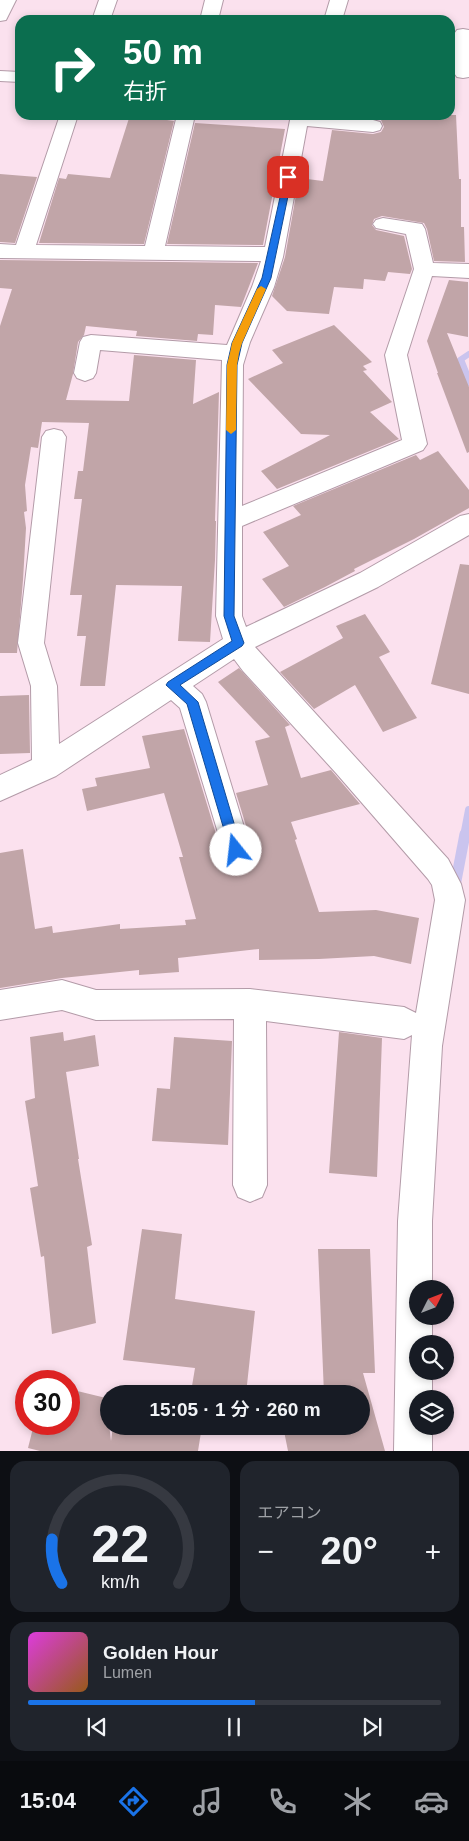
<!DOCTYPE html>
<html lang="ja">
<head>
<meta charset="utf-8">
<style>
  body { margin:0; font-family:Helvetica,"Noto Sans JP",sans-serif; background:#20242c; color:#f1f3f6; height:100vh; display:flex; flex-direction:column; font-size:19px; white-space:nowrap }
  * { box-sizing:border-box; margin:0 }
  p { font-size:16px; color:#9ea1a6 }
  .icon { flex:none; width:28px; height:28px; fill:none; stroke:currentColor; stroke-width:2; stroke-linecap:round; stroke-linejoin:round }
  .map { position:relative; height:1451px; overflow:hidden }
  .sheet { display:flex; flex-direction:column; gap:10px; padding:10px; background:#0d0f14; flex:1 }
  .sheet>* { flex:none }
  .top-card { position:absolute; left:15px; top:15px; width:440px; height:105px; border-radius:15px; box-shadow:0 2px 8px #0003; background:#0b6e4f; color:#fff; overflow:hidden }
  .needle { width:32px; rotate:48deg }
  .controls { position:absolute; left:409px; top:1280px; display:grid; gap:10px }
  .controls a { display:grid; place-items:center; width:45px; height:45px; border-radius:50%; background:#171b24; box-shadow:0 2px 8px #0003; font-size:25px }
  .speed { position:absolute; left:15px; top:1370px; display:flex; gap:10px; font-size:25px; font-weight:700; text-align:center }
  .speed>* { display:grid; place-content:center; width:65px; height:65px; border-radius:50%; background:#171b24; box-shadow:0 2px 8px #0003; line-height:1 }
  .speed .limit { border:8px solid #d22; background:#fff; color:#111 }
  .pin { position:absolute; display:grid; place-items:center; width:42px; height:42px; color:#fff; margin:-21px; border-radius:10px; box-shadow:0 2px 8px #0006 }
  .me { position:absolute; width:55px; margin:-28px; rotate:344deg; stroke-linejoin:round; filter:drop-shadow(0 0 4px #0008) }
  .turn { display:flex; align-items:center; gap:18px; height:105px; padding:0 25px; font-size:22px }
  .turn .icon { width:65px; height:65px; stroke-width:2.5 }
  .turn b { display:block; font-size:35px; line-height:42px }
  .big { font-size:38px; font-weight:600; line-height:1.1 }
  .sheet .card { flex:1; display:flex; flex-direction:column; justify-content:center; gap:8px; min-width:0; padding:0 18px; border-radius:15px; background:#20242c }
  .sheet .dial { align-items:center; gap:0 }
  .dial svg { height:130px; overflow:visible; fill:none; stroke:#363941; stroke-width:7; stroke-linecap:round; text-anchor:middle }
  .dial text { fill:#f1f3f6; stroke:none }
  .song { display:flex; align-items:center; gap:15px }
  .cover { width:60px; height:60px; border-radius:8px; background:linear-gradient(135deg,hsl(300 70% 55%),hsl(30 70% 35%)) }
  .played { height:5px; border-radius:2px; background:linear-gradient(90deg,#1a73e8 55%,#363941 55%) }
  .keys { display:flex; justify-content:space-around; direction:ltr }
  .heat { display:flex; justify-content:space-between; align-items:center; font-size:28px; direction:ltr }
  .sheet .tiles { flex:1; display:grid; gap:10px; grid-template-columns:1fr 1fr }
  .card:last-child { grid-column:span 2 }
  .trip { position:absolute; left:100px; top:1385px; width:270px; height:50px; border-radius:25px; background:#171b24; box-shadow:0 2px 8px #0003; font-weight:600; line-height:50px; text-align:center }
  .tab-bar { display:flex; height:80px; justify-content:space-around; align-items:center; background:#090b0e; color:#9ea1a6 }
  .tab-bar .icon { width:35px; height:35px }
  .tab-bar .active { color:#1a73e8 }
  .tab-bar b { font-size:22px; color:#f1f3f6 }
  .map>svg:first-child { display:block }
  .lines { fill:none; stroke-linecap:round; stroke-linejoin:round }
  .stream-far2 { stroke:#cac4ee; stroke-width:6 }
  .stream-far1 { stroke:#cac4ee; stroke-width:8 }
  .stream { stroke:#cac4ee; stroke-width:11 }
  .building { fill:#c1a5a8 }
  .minor-casing { stroke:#b39ba8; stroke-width:2 }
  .minor { fill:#fff; fill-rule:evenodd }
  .route { fill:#1a73e8; stroke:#114b97 }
  .slow { fill:#f59e0b }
</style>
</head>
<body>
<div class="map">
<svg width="469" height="1451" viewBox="0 0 469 1451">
  <rect width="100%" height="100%" fill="#fbe1ee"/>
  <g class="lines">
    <path class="stream-far2" d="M461,363l-1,-3 9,-6"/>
    <path class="stream-far1" d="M461,362l8,20
      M464,836l5,-26"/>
    <path class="stream" d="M455,886l10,-52"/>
  </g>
  <path class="building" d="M130,115l38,2 -1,3 7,1 -30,123 -105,-1 20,-65 7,1 2,-5 42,4z
    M343,115h113l3,64h2v48h3l1,35 -31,-1 -7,-32 -3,-6 -42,-7 -8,3 -2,6 4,5 28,6 8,33 -2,5 -22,-2 -3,9 -21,-2 -1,10 -29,-2 -5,27 -42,-3 -15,-15 13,-39 14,-79 24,3 9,-51 41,4 8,-2 3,-5 -3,-7z
    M195,123l90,6 -22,116 -96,-1z
    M0,174l37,3 -22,66 -15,-1z
    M0,260l258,3 -17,44 -26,-2 -2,30 -15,-1 -1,7 -61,-5 1,-5 -51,-5 -2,9 -6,7 -5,32 -7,26 63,1 5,-46 62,5 -3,44 26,-12 -4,129h1l-1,39 -5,82 -32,-1 4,-55 -66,-1 -11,101h-25l6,-50h-9l5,-41h-12l12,-96h-8l4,-28h5l6,-48 -47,-1 -4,26 -7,-1 -6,38 2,26 -3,1 2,16 -3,52 -6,73h-17v-327l12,-37 -12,-1z
    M449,280l19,2v55l-21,-4 22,54v65l-2,1 -30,-80h1l-11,-32z
    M334,325l38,37 -9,4 4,4 -4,1 29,31 -22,10 29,27 -122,50 -16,-18 69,-36 -29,-1 -53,-55 35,-16 -11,-13z
    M438,451l31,39v18l-55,31 -60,30 1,2 -30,16 -41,20 -22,-28 27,-13 -26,-34 38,-17 -8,-9 123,-51 4,5z
    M460,564l9,1v129l-38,-10z
    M365,614l25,38 -11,5 38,61 -34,14 -28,-47 -41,24 -34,-37 63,-34 -7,-12z
    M239,668l51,57 -5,2 16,51 30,-8 29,34 -69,18 6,17 -2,1 24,72 57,-2 43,8 -8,46 -37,-8 -55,3 -60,1v-11l-81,9 1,14 -40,3v-5l-77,8 -62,10v-135l23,-4 12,80 17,-3 1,7 67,-9v5l66,-4 -1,-5 11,-1 -17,-62h4l-19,-64 -77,18 -5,-22 15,-3 -2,-8 55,-10 -8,-32 42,-7 40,131 11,5 13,-5 5,-11 -17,-56 32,-8 -13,-44 15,-4 -52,-55z
    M29,695l1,58 -30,1v-58z
    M63,1032l1,9 31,-6 4,31 -33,6 13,87h-1l14,86 -5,2 9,76 -44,11 -8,-78 -3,1 -11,-69 8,-2 -13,-85 10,-3 -5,-61z
    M339,1032l43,6 -5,139 -48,-4z
    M174,1037l58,4 -4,104 -76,-4 5,-53 13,1z
    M142,1229l40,5 -7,65 80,12 -9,83 -54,-8 3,-18 -72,-8z
    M318,1249h52l5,124h-12l22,78h-97l-5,-25h78v-32h-37z
    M69,1389l37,9 5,43 2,-15h89l-4,25h-158l-12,-3 6,-24h35z"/>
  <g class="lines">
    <defs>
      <path id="minor" d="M0,0h16l-10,20 -6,1z
        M99,0h18l-7,20h-18z
        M205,0h18l-5,20h-18z
        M330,0h18l-6,20h-18z
        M463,29l6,1v47l-6,1 -6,-1 -3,-4v-39l3,-4z
        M0,71l20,1v10l-20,-1z
        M60,115h18l-42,130 109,1 32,-131h18l-30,131 100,1 26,-132 82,5 7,2 2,4 -2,4 -7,2 -66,-6 -24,131 -9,30 -24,55 -7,23 -1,141 160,-66 -17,-85 29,-86 -8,-35 -30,-6 -3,-4 3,-4 7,-2 39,6 3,5 8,34 36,1v14l-37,-2 -25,79 20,89 -4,6 -181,76v90l4,11 114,-54 100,-57 9,-2v21l-91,52 -123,60 193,212 13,25 4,16 -23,146 -10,175v68h-14v27h14v28h-14v27h14v28h-14v27h14v25h-38l4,-230 14,-186 -8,4 -138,-18 1,164 -5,12 -12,5 -12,-5 -5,-12 1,-166 -138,1 -34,-10 -62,10v-30l62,-10 34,10 154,-1 154,18 12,6 19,-113 -3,-15 -4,-6 -92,-106 -93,-102 -9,-12 -41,27 9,8 4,8 45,148 -5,9 -10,4 -10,-4 -46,-151 -9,-8 -115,76 -56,25v-26l32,-15 -1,-74 -13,-43 24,-206 4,-6 8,-2 8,2 4,6 -22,206 13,43 2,58 164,-105 -7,-23 6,-256 -122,-10 -4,23 -3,5 -8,3 -8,-3 -3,-5 6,-31 3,-5 8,-2 136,10 25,-58 9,-26 -261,-3v-14l16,1z"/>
    </defs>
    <use href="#minor" class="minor-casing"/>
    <use href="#minor" class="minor"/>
  </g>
  <path class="route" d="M285,175l7,2 -21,101 -29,65 -5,22 -3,251 10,27 -2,3 -62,39 18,17 44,148 -2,4 -4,2 -4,-2 -2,-4 -43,-146 -21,-19 2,-3 64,-41 -8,-25 3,-251 5,-22 30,-65z"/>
  <path class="slow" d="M261,286l5,3 -24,54 -3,10 -2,12 -1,65 -5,4 -5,-4 1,-65 3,-12 2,-10 25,-54z"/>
</svg>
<div class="controls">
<a><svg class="needle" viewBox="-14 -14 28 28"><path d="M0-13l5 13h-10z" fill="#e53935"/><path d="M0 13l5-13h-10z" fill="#9ea1a6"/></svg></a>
<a><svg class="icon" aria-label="search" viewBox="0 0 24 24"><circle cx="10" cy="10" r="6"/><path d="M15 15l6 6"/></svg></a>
<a><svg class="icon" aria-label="layers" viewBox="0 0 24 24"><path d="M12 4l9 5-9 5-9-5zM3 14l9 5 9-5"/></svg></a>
</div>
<div class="speed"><div class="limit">30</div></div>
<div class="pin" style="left:288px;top:177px;background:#d93025"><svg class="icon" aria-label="arrive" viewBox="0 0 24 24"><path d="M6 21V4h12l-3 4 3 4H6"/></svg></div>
<svg class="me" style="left:236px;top:850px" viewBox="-20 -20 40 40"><circle r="19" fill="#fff"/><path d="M0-13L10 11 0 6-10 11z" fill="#1a73e8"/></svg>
<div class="trip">15:05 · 1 分 · 260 m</div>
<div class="top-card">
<div class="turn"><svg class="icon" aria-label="right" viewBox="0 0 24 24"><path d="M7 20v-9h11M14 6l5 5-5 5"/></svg><div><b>50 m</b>右折</div></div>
</div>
</div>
<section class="sheet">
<div class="tiles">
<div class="card dial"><svg viewBox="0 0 100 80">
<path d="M14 69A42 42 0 1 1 86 69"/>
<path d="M14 69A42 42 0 0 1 8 42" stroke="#1a73e8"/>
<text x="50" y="56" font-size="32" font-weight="700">22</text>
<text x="50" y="72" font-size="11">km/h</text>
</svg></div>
<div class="card"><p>エアコン</p>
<div class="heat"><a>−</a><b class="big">20°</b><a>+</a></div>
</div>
<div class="card">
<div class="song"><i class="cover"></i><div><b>Golden Hour</b><p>Lumen</p></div></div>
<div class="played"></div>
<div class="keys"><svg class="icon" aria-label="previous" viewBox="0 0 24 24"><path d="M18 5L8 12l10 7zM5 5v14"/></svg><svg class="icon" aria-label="pause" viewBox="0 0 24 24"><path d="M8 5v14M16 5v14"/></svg><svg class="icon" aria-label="next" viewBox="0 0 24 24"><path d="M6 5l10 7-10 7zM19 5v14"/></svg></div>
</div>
</div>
</section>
<nav class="tab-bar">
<b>15:04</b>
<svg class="icon active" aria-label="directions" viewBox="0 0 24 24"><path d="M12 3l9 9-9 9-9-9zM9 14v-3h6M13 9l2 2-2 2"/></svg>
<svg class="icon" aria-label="music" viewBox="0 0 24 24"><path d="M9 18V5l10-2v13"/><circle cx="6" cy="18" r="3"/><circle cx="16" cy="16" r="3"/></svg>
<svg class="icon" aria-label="phone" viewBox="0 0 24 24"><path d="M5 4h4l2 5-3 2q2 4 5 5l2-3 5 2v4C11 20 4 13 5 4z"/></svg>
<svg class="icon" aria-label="climate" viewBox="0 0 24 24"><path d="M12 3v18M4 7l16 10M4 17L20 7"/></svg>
<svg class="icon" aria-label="car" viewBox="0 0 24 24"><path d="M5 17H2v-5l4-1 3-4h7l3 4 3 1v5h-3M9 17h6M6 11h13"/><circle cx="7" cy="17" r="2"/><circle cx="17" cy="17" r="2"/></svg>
</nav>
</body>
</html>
